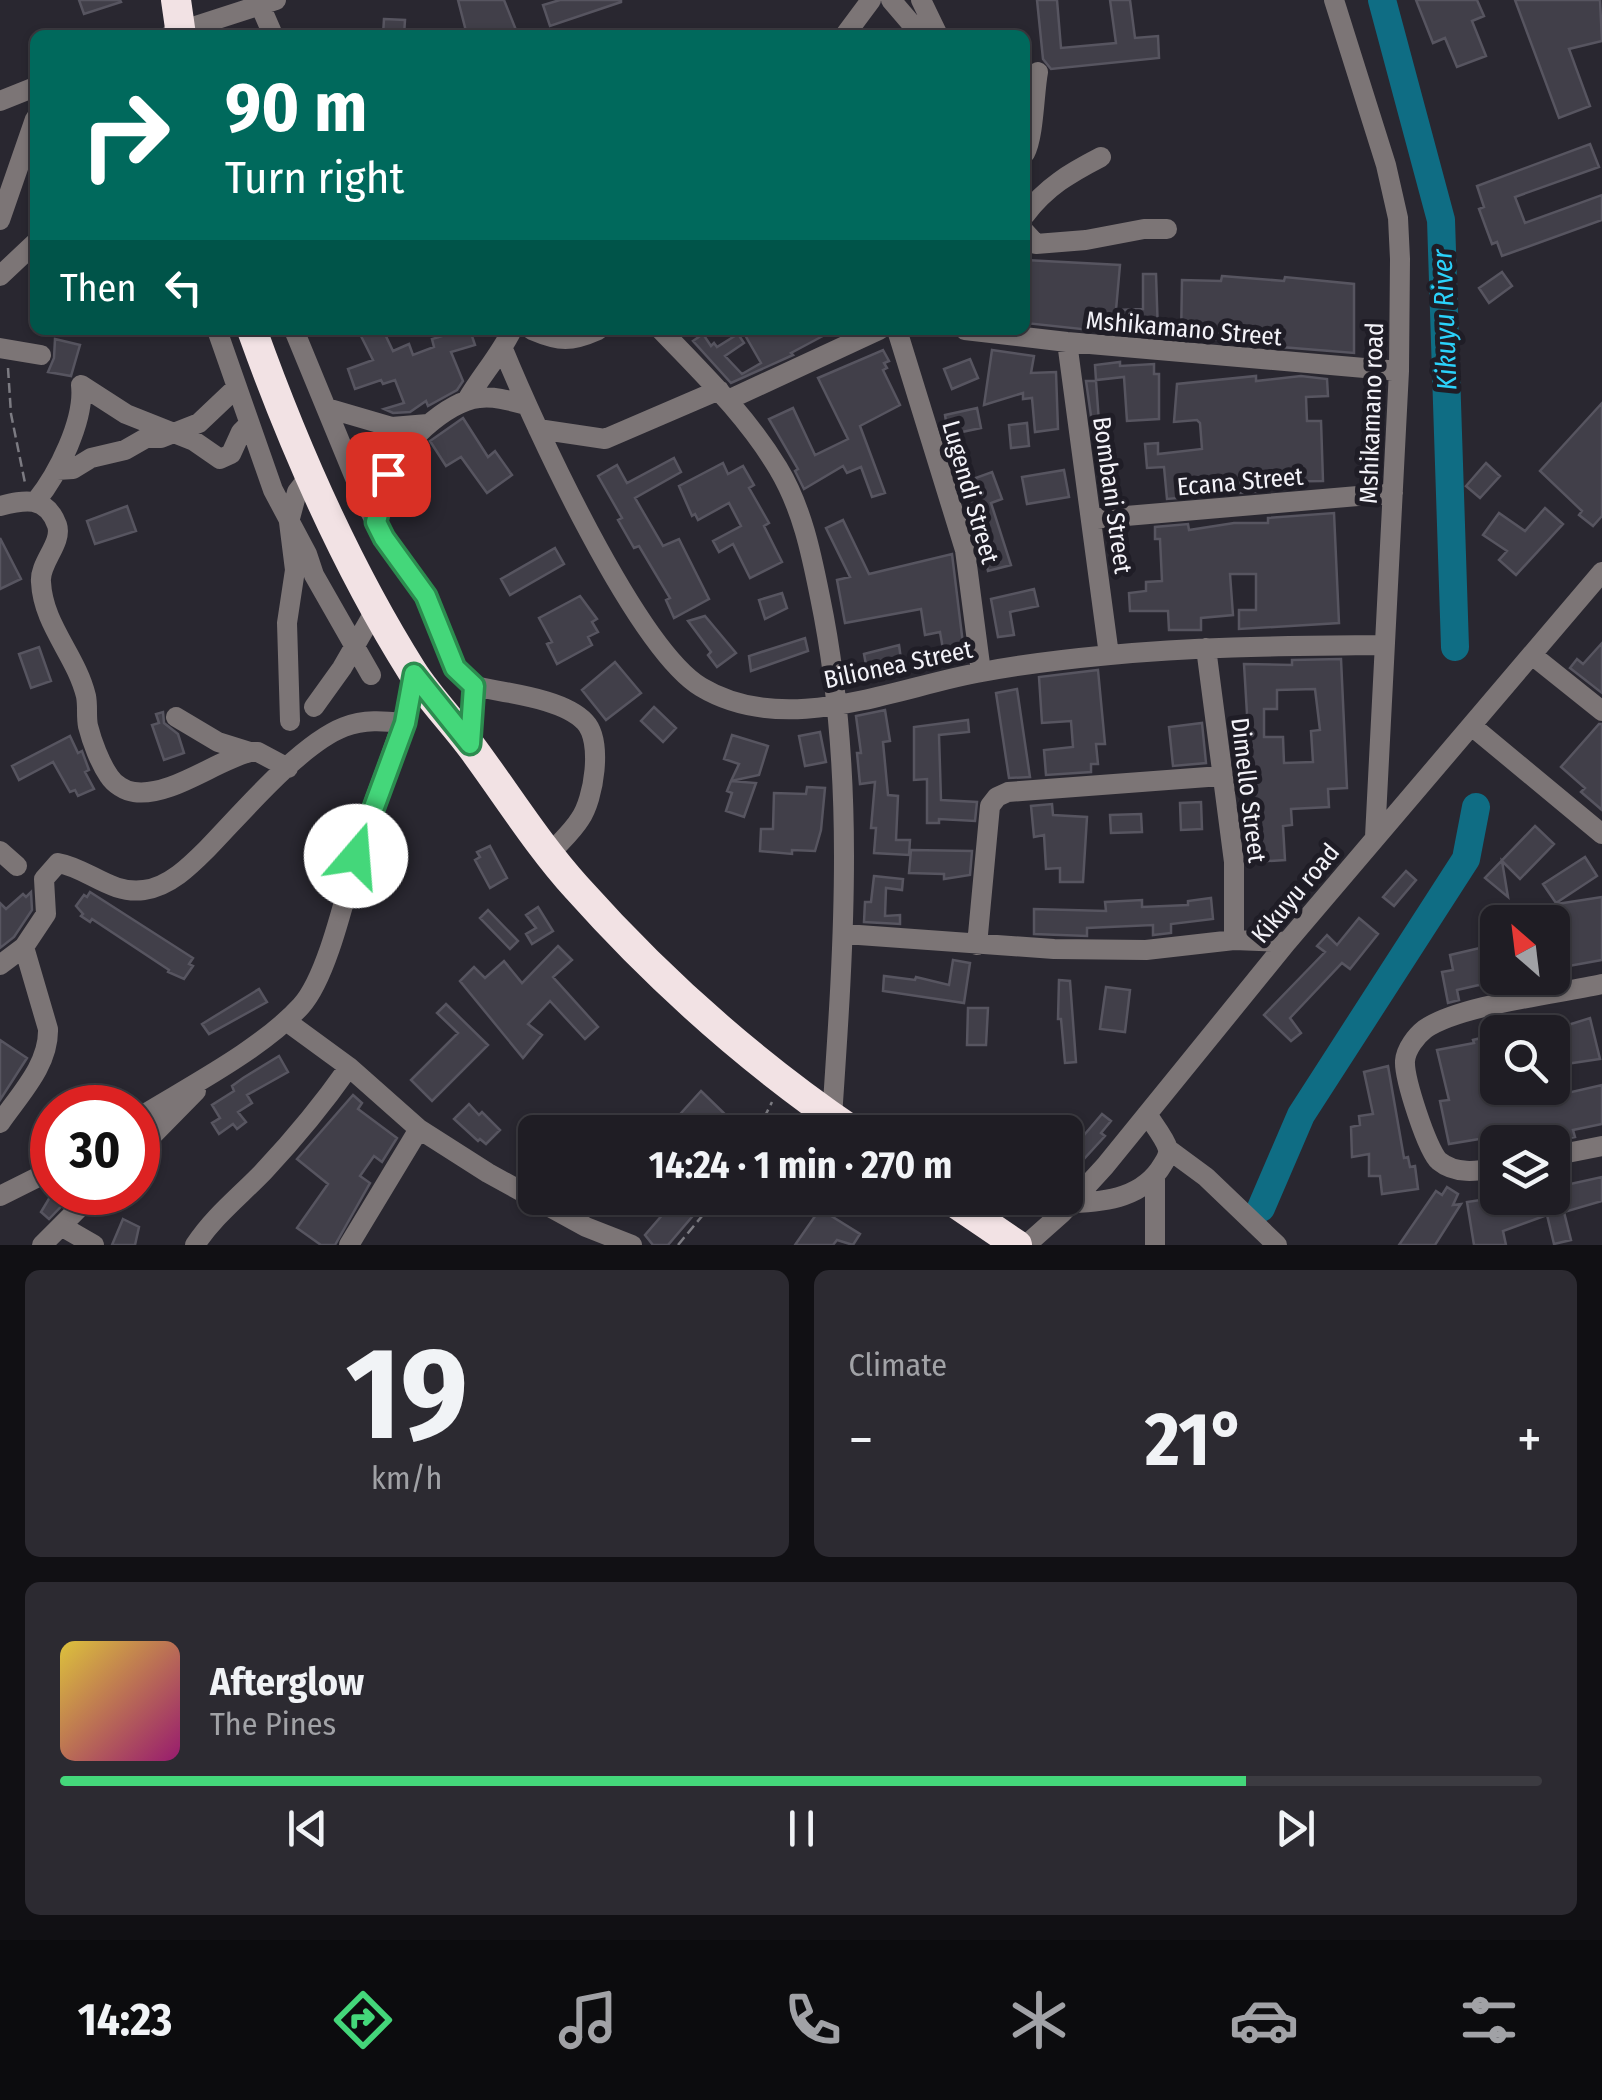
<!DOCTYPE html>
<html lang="en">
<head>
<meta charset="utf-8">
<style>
  body { margin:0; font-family:"Fira Sans Condensed",sans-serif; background:#2c2a31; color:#f1f3f6; height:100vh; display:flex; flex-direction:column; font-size:38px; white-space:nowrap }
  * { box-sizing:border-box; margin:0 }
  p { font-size:32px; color:#a1a2a6 }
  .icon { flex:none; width:55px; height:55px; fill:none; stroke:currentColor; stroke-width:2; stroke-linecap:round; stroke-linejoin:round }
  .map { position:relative; height:1245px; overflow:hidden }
  .drawer { display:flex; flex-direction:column; gap:25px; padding:25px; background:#111014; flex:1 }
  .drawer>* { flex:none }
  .top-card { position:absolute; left:30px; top:30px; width:1000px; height:305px; border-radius:15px; box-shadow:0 2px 8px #0004,0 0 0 2px #3c3b41; background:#00695c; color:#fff; overflow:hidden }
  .needle { width:65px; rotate:332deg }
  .controls { position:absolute; left:1480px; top:905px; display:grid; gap:20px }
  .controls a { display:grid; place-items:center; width:90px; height:90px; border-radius:15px; background:#1f1d24; box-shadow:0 2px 8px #0004,0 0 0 2px #3c3b41; font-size:50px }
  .speed { position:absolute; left:30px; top:1085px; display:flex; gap:20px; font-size:50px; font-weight:700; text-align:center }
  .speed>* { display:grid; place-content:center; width:130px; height:130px; border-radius:50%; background:#1f1d24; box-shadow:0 2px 8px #0004,0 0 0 2px #3c3b41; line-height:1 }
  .speed .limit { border:15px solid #d22; background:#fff; color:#111 }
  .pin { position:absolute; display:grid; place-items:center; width:85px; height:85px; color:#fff; margin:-42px; border-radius:20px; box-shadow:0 5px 15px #0006 }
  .me { position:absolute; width:110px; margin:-55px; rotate:18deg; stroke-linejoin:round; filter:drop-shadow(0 0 8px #0008) }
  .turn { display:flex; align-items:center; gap:35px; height:210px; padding:0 30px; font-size:45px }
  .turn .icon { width:130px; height:130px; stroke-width:2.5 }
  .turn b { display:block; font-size:70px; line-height:85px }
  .then { display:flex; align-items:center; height:95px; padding:0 30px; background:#0003; gap:20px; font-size:38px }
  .big { font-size:75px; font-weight:700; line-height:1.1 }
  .drawer .card { flex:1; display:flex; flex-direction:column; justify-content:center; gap:15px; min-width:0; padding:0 35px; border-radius:15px; background:#2c2a31 }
  .drawer .dial { align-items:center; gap:0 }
  .dial b { font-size:130px; line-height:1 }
  .song { display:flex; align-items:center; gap:30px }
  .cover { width:120px; height:120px; border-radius:15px; background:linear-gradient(135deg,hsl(50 70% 55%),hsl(320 70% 35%)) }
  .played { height:10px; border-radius:5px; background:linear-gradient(90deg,#44d77a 80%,#3c3b41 80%) }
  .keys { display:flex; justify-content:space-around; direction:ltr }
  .heat { display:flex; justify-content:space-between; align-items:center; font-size:55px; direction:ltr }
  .drawer .tiles { flex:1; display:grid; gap:25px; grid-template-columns:1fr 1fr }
  .card:last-child { grid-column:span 2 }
  .trip { position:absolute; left:518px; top:1115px; width:565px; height:100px; border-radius:15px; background:#1f1d24; box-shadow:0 2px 8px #0004,0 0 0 2px #3c3b41; font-weight:700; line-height:100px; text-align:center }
  .tab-bar { display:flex; height:160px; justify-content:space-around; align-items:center; background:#0c0c0e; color:#a1a2a6 }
  .tab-bar .icon { width:70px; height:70px }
  .tab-bar .selected { color:#44d77a }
  .tab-bar b { font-size:45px; color:#f1f3f6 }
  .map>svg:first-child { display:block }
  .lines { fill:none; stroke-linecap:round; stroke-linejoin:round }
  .river { stroke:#0f6d84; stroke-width:28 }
  .building { fill:#413f49; stroke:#575560; stroke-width:2.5; fill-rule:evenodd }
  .path { stroke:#7c7b82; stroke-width:2.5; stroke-dasharray:10 5; stroke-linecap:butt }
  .minor { stroke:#7c7576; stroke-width:20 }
  .highway { stroke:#f2e2e4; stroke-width:30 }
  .route-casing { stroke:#2c8c4f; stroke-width:25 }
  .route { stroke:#44d77a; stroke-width:18 }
  .labels { text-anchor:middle; stroke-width:10; stroke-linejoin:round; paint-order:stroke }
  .street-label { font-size:25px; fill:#f4f3f9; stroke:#1f1d26 }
  .water-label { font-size:28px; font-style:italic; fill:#2bd2fb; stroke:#1f1d26 }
</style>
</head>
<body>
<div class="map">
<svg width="1602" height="1245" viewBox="0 0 1602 1245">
  <rect width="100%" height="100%" fill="#292730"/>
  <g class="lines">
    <path class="river" d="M1382,0l59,220 14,427
      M1261,1208l40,-93 165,-256 10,-52"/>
  </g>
  <path class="building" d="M79,0h41l1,2 -37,12z
    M458,0h46l14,35h-51z
    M560,0h61v2l-71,24 -7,-21z
    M1037,0h20l4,48 55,-5 -6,-43h20l5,38 23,-2 1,22 -108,11 -8,-10z
    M1416,0h61l7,16 -12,5 14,35 -29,11 -12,-29 -12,5z
    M1515,0h85l2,41 -33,8 21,57 -31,12z
    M384,19l21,1 -1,15h-21z
    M1590,144l9,23 -84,30 10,26 77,-28v25l-100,36 -5,-14 -5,2 -13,-35 5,-2 -7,-21z
    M1025,260l95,5 -4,45 27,-1v-35h13l2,59 -30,1 -103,-11z
    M1502,272l10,14 -23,17 -10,-15z
    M1222,276l62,5 1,-4 69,7v69l-73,-6v-4l-100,-5 1,-58 39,1z
    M358,330h25l10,21 16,-7 4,11 21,-8 -2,-8 30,-9h8l5,15 -24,7 12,29 -6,9 -29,16 -2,-5 -16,11 -17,1 -9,-4 20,-6 -9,-23 -12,4 -2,-4 -26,9 -7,-20 25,-9z
    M755,330h79l-43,23 2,2 -62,28 -38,-42 10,-7 8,12 3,-3 3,4 21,-13 6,9 -19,13 17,18 19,-11 -16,-28z
    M55,339l25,6 -9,31 -23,-4 6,-14z
    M883,350l6,11 -5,2 3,5 -4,2 17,35 -40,21 25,67 -13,4 -11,-30 -14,6 -4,-7 -39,23 -9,-18 3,-2 -29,-50 24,-11 22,47 33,-16 -30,-61z
    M992,350l42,6 -3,17 25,-1 2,57 -23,3 -3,-34 -9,1v-6l-39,12z
    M970,359l8,19 -26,11 -8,-20z
    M1120,362v4l34,-2v10h5v45l-32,2 -3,-44 -28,3 -1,-15z
    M1256,376v5l45,-5 26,3 1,17 -22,1 1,24h14l2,60 -65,1 1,9 -92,8 -3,-32 -17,1 -2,-24 13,-1v11l44,-5 -2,-26 -3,-3 -23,2 3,-38z
    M1086,381h10l4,55 -6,1z
    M1602,403v113l-9,10 -14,-11 3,-4 -42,-40z
    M977,408l4,20 -33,7 -3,-20z
    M463,418l25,39 7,-6 17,24 -25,18 -26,-36 -15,9 -16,-25z
    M1027,423l2,23 -18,2 -2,-23z
    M674,458l7,14 -46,26 28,48 16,-7 30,60 -35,19 -8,-18 4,-2 -31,-52 -5,2 -16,-28 4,-2 -24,-42 19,-11 10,18z
    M723,463l5,11 15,-8 11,19 -5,3 20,35 -5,3 18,36 -32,16 -17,-34 -14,8 -6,-11 28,-15 -12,-23 -31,17 -3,-6 -3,2 -13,-30z
    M1486,463l14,13 -20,22 -14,-12z
    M1064,470l5,27 -42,7 -5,-27z
    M992,472l10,27 -11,4 20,62 -23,6 -5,-22 5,-1 -15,-38 -5,2 -9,-28z
    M127,506l9,25 -41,13 -8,-23z
    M1545,508l18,16 -47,51 -17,-15 8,-9 -24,-16 16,-22 26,18z
    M1334,513l5,110 -100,6v-19h17v-36h-26l3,41 -32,3v12h-32l-1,-19h-38l-1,-18 17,-2v-9l16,-1 -2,-42h-5v-12l33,-3 1,6 45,-7h34v-5z
    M843,520l26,54 83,-20 12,98 -20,3 -4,-23 -15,3 -4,-26 -76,14 -8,-43 13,-3 -24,-49z
    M0,538l21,41 -21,10z
    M555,548l9,16 -54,31 -9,-16z
    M1034,589l4,17 -28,6 4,23 -16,2 -7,-38z
    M782,593l5,15 -22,11 -6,-19z
    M580,596l17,23 -5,3 6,10 -10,5 4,8 -35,19 -10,-20 5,-2 -13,-24z
    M705,616l31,37 -19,14 -9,-12 3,-3 -23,-31z
    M805,638l3,13 -57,20 -2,-15z
    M1602,643v50l-32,-25 7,-9 6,5z
    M899,645l3,21 -34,10 -4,-22z
    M39,647l12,34 -20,7 -12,-34z
    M1341,659l6,129 -19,1 1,18 -38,2 1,16 -9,1 2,34 -33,2 -2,-36 -7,1 -3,-25h4v-4l8,-1 -8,-133 48,1v-5zM1315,689l5,41 -9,1 2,31 -29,1 -1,-26h-19v-28h13v-19z
    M615,662l26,31 -35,27 -24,-30z
    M1098,670l7,74h-9l2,20h-7v8l-45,3 -2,-25 29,-3 -2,-26 -29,2 -3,-46z
    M1017,689l13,88 -21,1 -13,-85z
    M654,707l22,21 -13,14 -22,-21z
    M885,710l5,31 -7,1 5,53 10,1 -2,44h14l-1,15 -35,-2 2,-25h-5l4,-46 -15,2 -3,-31h4l-5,-37z
    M163,712l1,11 14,11 6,19 -20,7 -12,-35 7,-2 -3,-9z
    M968,720l1,12 -30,3 2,65 36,2 -2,19 -36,-2v4h-12v-44l-13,1v-53z
    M1202,723l4,40 -33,3 -4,-39z
    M1599,724h3v86l-21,-18 4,-4 -24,-21z
    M820,732l6,30 -21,4 -6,-30z
    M732,735l36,11 -9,29 -28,6 8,-17 -15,-5z
    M70,736l8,17 4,-2 7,19 -4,2 9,17 -16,7 -3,-6 -5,2 -17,-30 -34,18 -7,-14z
    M731,781l25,2 -12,34 -18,-6 6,-18 -5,-2z
    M807,787l18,1 -4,42 -6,21 -23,-1v4l-32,-3 1,-22h12l1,-36 32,1z
    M1201,802l1,27 -21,1 -1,-27z
    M1052,804l1,11 34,2 -4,65h-23v-14l-14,1 -2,-34 -10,2 -3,-31z
    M1141,814l1,18 -31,1 -1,-18z
    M1535,826l19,18 -34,35 -18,-18 6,36 -23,-19z
    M490,846l17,32 -17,10 -15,-28 5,-3 -3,-5z
    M911,850l61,1 -2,24 -26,4v-5l-35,-1z
    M1585,857l12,19 -41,27 -13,-19z
    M1406,871l10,9 -22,26 -11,-9z
    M874,876l29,3 -1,11 -16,-2 -1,28 15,-1v9l-36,-2 1,-20h6z
    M31,892l1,18 -18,27 -14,11v-45l6,6 17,-15 3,3z
    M90,892l103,66 -4,6 4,2 -9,13 -16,-7 1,-2 -77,-51 -2,3 -9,-6 2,-2 -7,-8 8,-11 3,2z
    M1602,897v63l-50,9v-49l13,-3 -8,-13z
    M1211,898l2,21 -42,5v9l-18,2v-10l-66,3v8l-53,-2v-25l72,2 -1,-9 37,-2v7l46,-2v-4z
    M538,907l15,24 -21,13 -6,-10 10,-6 -10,-13z
    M488,910l30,31 -8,8 -30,-31z
    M1359,918l19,16 -28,35 -8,-6 -52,55 11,15 -10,8 -27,-26 61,-63 -8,-6 10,-11 10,10z
    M558,946l14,14 -19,17 45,50 -13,12 -35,-38 -22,23 14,11 -19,23 -63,-77 14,-14 11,11 19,-17 18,22z
    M1484,947l8,35 -35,8 2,10 -11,3 -6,-31 11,-2 -3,-15z
    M953,960l17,3 -6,40 -81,-12 1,-15 31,4 1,-3 33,8z
    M1059,980l11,1 6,81 -11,1 -4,-44h-3z
    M1106,987l24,3 -5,42 -25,-3z
    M259,989l8,13 -58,32 -7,-10z
    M446,1004l42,41 -56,56 -21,-21 47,-47 -21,-20z
    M968,1008h20l-2,37h-19z
    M1590,1018l10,41 -41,6 -2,-12 -5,1v-24z
    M1493,1035l5,20v33h19l2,5 43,-5 1,6 39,-9v39l-29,6 2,7 -26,5h-18l-3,-11 -79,13 -9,-43 9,-1 -12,-50 37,-7 -1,-3z
    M0,1040l27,18 -27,42z
    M279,1056l9,16 -41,23 5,8 -14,9 8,10 -9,7 -4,-5 -14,10 -7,-11 8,-5 -8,-13 22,-14 -2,-5 11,-8z
    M1388,1066l16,92 4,-1 2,10 5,-1 3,23 -36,5 -2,-18h-11v-22l-17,3 -1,-30 9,-2 -1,-9 14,-2 -9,-42z
    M701,1091l29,28 -12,13h-54z
    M353,1095l9,8 -4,6 39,29 -15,24 -8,-6 -14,20 10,7 -35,62h-14l-24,-17 31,-44 -31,-25z
    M469,1104l10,11 3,-3 18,18 -14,14 -6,-5 -2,2 -24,-22z
    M1102,1114l9,7 -10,12 4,3 -32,35 -8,-7v-36l14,13z
    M1602,1177v24l-38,11 7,28 -17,4 -7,-29 -44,16 3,14h-32l-7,-43 27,-4h58v-10z
    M1447,1187l11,7 -5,11 8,-1 -26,41h-36l37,-54 6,4z
    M53,1192h22l-26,27 -8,-7z
    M677,1198l20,13 -29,34h-15l-8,-10z
    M820,1209l40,25 -7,11 -16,-5 -4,5h-38z
    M123,1219l16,8 -4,18h-23z"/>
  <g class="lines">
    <path class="path" d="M8,368l3,46 14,69
      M757,1132l15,-30
      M678,1245l39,-47"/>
    <path class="minor" d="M891,0l30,35
      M921,0l17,35
      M1334,0l52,165 12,53 2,41 -1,112 -24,466
      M260,5l13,30
      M171,34l105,-34
      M845,35l26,-35
      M0,101l35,-14
      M1025,153c9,-17 9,-59 13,-81
      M1025,215c21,-28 45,-42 76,-58
      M0,220l35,-101
      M1025,232l11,12 50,-4 58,-11h23
      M0,276l35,-33
      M217,330l56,160 34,64 7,21 57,100
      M294,330l70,170 20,38 42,58 29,72 19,18 -4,58
      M532,330c28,12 39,12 66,0
      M661,330c42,44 85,85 117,138 24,40 33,84 42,129 36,174 24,345 12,520
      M897,330l68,220 16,122
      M965,330l102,12 332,29
      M1067,342l42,313
      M0,348l41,7
      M503,349c31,76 133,299 198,338 85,51 192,1 281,-15 42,-8 85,-13 128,-17 91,-9 182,-9 273,-10
      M730,399l149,-69
      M467,400c14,-24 33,-45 45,-70
      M327,408l65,19 36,-3
      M538,429l67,10 114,-49
      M57,470l16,-1 18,-11 34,-8 21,-12h15l38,-15 38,-36
      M36,501c22,-27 49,-81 45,-116l45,29 68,27 26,18 11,-5 10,-22 7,-7
      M0,506c24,-6 46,-11 57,19 6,18 -18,38 -16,57 2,43 35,73 45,114 2,10 0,20 2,30 4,16 12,37 21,50 5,8 16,15 25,16 37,5 81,-31 116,-40h8l30,16
      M1091,519l302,-26
      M376,522c4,-14 6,-31 11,-45 11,-30 60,-76 92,-79 16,-2 32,3 47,7
      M1206,648l28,214v78
      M1532,655l70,56
      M474,686c30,7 89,12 111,36 18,19 9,77 -5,97 -8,13 -21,24 -31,36
      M314,707l28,-39 34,-59
      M176,717l42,25 32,10
      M290,721l-3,-98 8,-53 -6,-48 8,-30 14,-18
      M1473,727l129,107
      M0,851l17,15
      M845,934l209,15 92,1 88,-10 53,2
      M977,945l13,-139 7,-9 11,-5 213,-16
      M0,965l24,-18 22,-33 -2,-35 14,-16c30,5 53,32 86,27 25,-3 46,-24 63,-41 34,-35 93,-105 137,-122 21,-8 40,-6 61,-4
      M286,1021l63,46 70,62 69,44 98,54 46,18
      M138,1118c50,-31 124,-69 163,-112 30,-33 49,-134 64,-179 18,-54 38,-95 49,-152
      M0,1123c20,-29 49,-58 48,-94l-24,-82
      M1168,1149l38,28 71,68
      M138,1150l58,-59
      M1552,1156l50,-10
      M1498,1168c-20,3 -42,7 -59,-7 -12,-11 -35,-83 -34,-100 1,-12 11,-25 20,-32 34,-24 132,-35 177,-45
      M1155,1177v68
      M0,1196l52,-26
      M1072,1203c35,-1 72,-6 91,-39 3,-5 6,-9 5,-15 -3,-11 -15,-25 -21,-35
      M61,1226l33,19
      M42,1245l53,-53
      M195,1245c19,-29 45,-49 69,-74 31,-33 59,-67 85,-104
      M349,1245l70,-116
      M1026,1245l36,-32 43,-47 182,-224 315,-370"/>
    <path class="highway" d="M176,0l5,35
      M252,330c42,117 94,236 160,341 18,28 42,52 61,78 34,46 65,96 104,139 83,93 174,174 277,244
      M948,1198l69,47"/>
  </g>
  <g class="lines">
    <defs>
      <path id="route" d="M356,856l49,-133 9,-49 56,70 4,-58 -19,-18 -29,-72 -42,-58 -8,-16 12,-48"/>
    </defs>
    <use href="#route" class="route-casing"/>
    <use href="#route" class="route"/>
  </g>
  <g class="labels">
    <g class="street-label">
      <text transform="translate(1184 328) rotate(5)" y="9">Mshikamano Street</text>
      <text transform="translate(1371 413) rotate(-88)" y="9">Mshikamano road</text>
      <text transform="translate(1240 481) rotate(-5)" y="9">Ecana Street</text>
      <text transform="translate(971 492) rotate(74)" y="9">Lugendi Street</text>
      <text transform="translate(1113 495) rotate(82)" y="9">Bombani Street</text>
      <text transform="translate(898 664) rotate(-12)" y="9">Bilionea Street</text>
      <text transform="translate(1249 790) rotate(83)" y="9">Dimello Street</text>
      <text transform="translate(1295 893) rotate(-50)" y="9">Kikuyu road</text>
    </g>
    <g class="water-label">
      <text transform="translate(1444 320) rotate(-92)" y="10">Kikuyu River</text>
    </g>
  </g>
</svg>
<div class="controls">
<a><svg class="needle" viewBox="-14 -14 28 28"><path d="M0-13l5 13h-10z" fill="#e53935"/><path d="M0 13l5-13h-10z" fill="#a1a2a6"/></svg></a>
<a><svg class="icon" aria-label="search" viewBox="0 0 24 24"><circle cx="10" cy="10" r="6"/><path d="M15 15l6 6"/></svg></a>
<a><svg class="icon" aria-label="layers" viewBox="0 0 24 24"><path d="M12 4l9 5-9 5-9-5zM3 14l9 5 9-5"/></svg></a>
</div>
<div class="speed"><div class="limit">30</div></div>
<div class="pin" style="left:388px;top:474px;background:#d93025"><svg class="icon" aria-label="arrive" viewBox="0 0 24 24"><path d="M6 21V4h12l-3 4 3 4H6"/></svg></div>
<svg class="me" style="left:356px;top:856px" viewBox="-20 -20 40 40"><circle r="19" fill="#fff"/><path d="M0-13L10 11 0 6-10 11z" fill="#44d77a"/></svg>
<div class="trip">14:24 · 1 min · 270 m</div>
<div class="top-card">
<div class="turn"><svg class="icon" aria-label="right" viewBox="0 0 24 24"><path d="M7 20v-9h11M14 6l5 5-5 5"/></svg><div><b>90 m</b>Turn right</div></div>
<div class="then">Then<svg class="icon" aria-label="left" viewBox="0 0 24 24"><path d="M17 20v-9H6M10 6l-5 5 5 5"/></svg></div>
</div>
</div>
<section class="drawer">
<div class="tiles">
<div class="card dial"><b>19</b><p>km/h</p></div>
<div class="card"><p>Climate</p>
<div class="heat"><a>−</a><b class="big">21°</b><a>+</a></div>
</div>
<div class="card">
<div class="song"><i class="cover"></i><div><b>Afterglow</b><p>The Pines</p></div></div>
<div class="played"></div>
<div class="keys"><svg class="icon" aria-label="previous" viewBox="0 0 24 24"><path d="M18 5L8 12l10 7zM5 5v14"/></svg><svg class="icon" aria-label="pause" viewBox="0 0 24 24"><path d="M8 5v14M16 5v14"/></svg><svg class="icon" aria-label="next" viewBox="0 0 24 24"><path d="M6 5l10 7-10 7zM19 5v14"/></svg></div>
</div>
</div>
</section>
<nav class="tab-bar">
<b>14:23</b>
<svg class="icon selected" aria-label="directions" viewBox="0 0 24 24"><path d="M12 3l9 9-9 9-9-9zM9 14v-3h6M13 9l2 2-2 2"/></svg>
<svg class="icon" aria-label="music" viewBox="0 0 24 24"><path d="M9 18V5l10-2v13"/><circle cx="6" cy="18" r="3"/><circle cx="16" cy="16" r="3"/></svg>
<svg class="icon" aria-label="phone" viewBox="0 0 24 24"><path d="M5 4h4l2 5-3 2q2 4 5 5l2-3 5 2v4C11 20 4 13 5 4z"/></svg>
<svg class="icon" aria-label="climate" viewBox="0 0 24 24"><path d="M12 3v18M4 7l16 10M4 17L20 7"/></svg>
<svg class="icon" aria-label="car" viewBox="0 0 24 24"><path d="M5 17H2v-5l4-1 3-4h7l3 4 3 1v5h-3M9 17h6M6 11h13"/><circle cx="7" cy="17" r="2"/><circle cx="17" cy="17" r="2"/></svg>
<svg class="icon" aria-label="filters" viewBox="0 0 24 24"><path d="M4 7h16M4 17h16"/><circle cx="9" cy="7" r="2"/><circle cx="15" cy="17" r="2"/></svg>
</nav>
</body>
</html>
